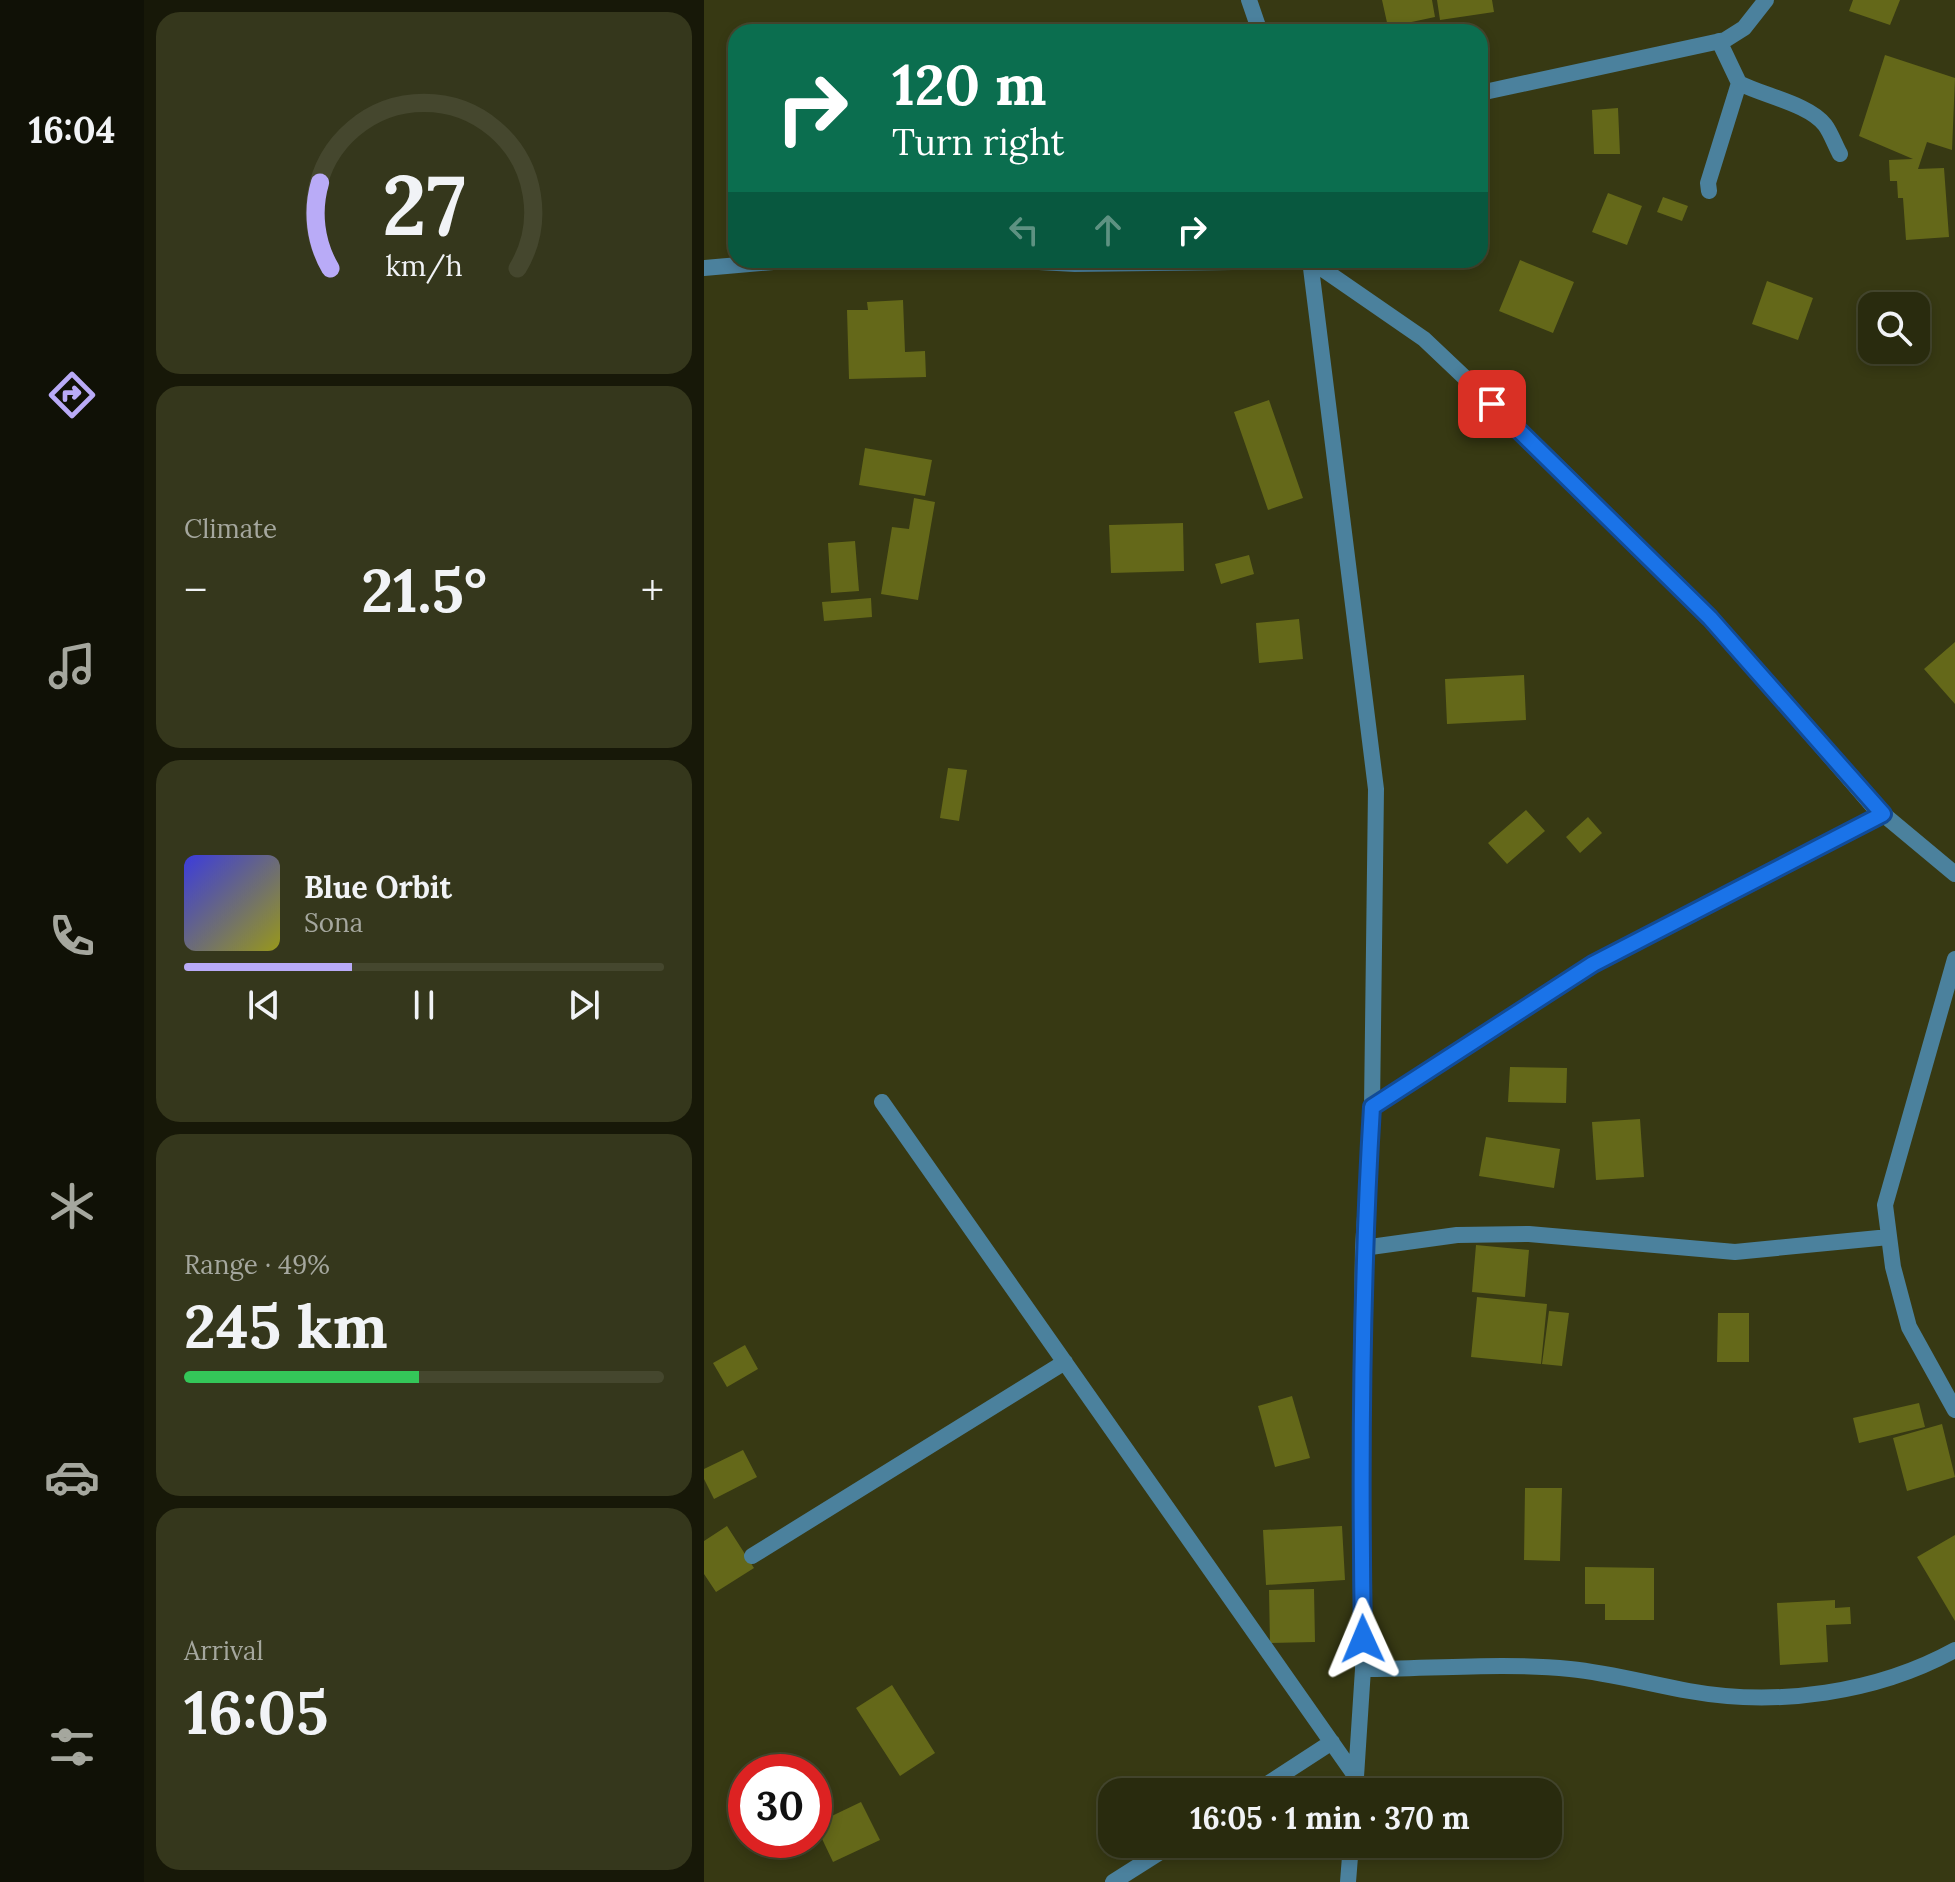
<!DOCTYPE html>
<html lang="en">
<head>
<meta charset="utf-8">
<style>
  body { margin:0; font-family:Lora,serif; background:#35371c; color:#f1f3f6; height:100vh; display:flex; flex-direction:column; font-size:30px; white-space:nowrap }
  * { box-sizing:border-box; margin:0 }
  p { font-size:26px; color:#a5a79e }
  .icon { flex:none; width:44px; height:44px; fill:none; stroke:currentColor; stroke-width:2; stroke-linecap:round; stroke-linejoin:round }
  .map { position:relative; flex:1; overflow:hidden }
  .side { display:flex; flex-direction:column; gap:12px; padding:12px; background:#171808; width:560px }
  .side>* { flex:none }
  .top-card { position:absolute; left:24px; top:24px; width:760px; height:244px; border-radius:24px; box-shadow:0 4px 12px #0003,0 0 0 2px #45472e; background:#0b6e4f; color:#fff; overflow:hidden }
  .controls { position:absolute; left:1154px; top:292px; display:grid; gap:16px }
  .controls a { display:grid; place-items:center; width:72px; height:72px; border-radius:16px; background:#292b0e; box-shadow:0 4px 12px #0003,0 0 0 2px #45472e; font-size:40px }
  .speed { position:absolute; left:24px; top:1754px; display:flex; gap:16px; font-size:40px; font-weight:700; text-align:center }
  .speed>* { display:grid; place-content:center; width:104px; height:104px; border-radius:50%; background:#292b0e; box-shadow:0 4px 12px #0003,0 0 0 2px #45472e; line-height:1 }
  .speed .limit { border:12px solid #d22; background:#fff; color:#111 }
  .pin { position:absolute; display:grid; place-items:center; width:68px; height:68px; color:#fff; margin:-34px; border-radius:16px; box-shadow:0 4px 12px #0006 }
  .me { position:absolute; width:88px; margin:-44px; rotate:359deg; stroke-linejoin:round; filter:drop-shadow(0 0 6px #0008) }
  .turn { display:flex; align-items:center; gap:28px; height:168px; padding:0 32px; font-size:36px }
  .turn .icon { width:104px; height:104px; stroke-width:2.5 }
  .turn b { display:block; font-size:56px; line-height:68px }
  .lanes { display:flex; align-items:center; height:76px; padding:0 32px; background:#0003; justify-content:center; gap:40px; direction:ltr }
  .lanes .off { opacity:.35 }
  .big { font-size:60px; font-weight:800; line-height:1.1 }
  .side .tile { flex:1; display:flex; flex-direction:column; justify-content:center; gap:12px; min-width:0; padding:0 28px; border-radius:24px; background:#35371c }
  .side .dial { align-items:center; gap:0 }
  .dial svg { height:208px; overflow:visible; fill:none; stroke:#45472e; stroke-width:7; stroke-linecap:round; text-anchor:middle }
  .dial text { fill:#f1f3f6; stroke:none }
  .song { display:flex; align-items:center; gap:24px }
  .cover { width:96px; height:96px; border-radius:12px; background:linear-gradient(135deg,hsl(240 70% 55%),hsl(60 70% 35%)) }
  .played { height:8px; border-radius:4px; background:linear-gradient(90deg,#b9abf7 35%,#45472e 35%) }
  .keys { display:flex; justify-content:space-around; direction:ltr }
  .heat { display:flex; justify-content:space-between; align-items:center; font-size:44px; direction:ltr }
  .charge { height:12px; border-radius:6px; background:linear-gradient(90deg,#34c759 49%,#45472e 0) }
  .trip { position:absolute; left:394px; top:1778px; width:464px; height:80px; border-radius:24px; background:#292b0e; box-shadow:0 4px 12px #0003,0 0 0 2px #45472e; font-weight:800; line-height:80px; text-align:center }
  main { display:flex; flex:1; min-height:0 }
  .tabs { display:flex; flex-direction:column; width:144px; justify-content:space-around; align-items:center; background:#101106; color:#a5a79e }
  .tabs .icon { width:56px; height:56px }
  .tabs .selected { color:#b9abf7 }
  .tabs b { font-size:36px; color:#f1f3f6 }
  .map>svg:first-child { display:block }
  .building { fill:#646819 }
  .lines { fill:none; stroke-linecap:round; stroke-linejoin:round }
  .street { stroke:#4b819d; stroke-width:16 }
  .route-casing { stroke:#114b97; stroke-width:20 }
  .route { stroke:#1a73e8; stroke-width:14 }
</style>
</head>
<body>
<main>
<nav class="tabs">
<b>16:04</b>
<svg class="icon selected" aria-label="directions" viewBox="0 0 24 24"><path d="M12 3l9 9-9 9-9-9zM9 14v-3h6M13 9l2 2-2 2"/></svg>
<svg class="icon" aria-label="music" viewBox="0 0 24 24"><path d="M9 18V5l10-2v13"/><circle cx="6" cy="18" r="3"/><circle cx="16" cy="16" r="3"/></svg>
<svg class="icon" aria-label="phone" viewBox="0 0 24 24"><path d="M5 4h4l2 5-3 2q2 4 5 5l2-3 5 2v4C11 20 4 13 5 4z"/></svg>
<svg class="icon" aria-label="climate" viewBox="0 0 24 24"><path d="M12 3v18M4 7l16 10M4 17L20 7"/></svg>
<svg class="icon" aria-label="car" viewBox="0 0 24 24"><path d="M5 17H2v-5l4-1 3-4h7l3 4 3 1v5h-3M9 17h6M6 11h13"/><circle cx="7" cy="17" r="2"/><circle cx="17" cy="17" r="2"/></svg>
<svg class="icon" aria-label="filters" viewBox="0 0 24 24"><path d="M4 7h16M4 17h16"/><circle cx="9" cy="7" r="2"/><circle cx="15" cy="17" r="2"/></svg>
</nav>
<section class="side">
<div class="tile dial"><svg viewBox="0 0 100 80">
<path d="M14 69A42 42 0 1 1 86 69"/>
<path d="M14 69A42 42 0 0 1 10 36" stroke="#b9abf7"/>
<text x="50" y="56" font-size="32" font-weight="700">27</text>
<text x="50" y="72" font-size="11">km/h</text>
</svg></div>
<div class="tile"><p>Climate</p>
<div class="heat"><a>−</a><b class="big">21.5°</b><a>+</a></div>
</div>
<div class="tile">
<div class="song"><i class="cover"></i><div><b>Blue Orbit</b><p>Sona</p></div></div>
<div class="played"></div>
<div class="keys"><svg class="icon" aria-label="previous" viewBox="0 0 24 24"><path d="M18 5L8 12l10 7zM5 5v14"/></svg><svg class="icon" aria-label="pause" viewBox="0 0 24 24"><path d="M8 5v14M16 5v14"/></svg><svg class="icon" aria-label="next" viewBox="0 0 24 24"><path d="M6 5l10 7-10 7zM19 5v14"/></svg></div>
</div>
<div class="tile"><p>Range · 49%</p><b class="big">245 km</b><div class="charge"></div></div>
<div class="tile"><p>Arrival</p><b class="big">16:05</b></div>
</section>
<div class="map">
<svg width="1251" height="1882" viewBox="0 0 1251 1882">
  <rect width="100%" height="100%" fill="#373913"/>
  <path class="building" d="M678,0h50l3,17 -47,10z
    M733,0h55l2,12 -54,8z
    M1149,0h47l-10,25 -41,-14z
    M1181,55l70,23 -3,72 -25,-8 -9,27 26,-1 5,69 -43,3 -3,-42h-5l-1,-17h-7l-1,-21 24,-1 -54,-23z
    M914,108l2,46h-26l-2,-44z
    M904,193l34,13 -15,39 -35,-13z
    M959,197l25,9 -6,15 -25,-9z
    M816,260l54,22 -21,51 -54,-22z
    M1063,281l46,17 -15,42 -46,-16z
    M199,300l2,52 20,-1 1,26 -77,2 -2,-69h21l-1,-8z
    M565,400l34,98 -35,12 -34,-98z
    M161,448l67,12 -7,36 -66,-11z
    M210,498l21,4 -17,98 -37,-6 11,-67 17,2z
    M479,523l1,48 -73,2 -2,-48z
    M151,541l4,50 -28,2 -3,-50z
    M545,555l5,19 -33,10 -6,-20z
    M167,598l1,19 -48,4 -2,-19z
    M595,619l4,40 -44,4 -3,-40z
    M1251,642v62l-31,-35z
    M820,675l2,45 -79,4 -2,-45z
    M244,768l19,2 -8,51 -19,-3z
    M822,810l19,21 -38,33 -19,-21z
    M884,817l14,16 -22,20 -14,-16z
    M806,1067l57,1 -1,35 -58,-1z
    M936,1119l4,58 -48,3 -4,-58z
    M782,1137l74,12 -6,39 -75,-12z
    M772,1245l53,5 -4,47 -53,-5z
    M773,1297l70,7 -6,60 -70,-7z
    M845,1311l20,2 -7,53 -20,-2z
    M1014,1313h31v49h-32z
    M41,1345l13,24 -31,18 -14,-24z
    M588,1396l18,62 -35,9 -17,-61z
    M1215,1403l6,24 -66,16 -6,-25z
    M1238,1424l13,53 -48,14 -14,-53z
    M39,1450l14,27 -43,22 -10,-20v-10z
    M821,1488h37l-2,73 -36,-1z
    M23,1526l27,42 -38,24 -12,-18v-33z
    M638,1526l3,54 -79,5 -3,-55z
    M1251,1535v86l-38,-64z
    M881,1567l69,1v52h-49v-16h-20z
    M610,1589l1,53 -45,1 -1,-53z
    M1131,1600v8l15,-1 1,17 -25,1 2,37 -48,3 -3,-62z
    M188,1685l43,68 -35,23 -44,-68z
    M157,1802l19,38 -47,22 -18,-38z"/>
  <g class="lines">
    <path class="street" d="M545,0l11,32
      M1035,83c25,13 70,21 86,42 6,8 10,20 15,29
      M776,93l245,-53 19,-12 22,-28
      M1005,191l-1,-8 31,-100 -20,-42
      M301,260l70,4 236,-3 113,78 114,108 172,171 161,186 84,70
      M606,260l66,529 -4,318 -9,141 -3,210 3,211 -8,123
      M0,268l93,-8
      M1251,959l-70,246 8,62 16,60 46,83
      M178,1102l474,675
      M668,1107l221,-143 290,-150
      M659,1248l94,-13 72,-1 206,18 154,-15
      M48,1556l313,-194
      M659,1669c66,0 142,-7 207,0 40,4 80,15 119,22 88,16 188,2 266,-41
      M551,1792l77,-50
      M409,1882l60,-38
      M644,1882l3,-38"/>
  </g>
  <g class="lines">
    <defs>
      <path id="route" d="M659,1639c-3,-178 -2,-354 9,-532l221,-143 290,-150 -173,-196 -218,-214"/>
    </defs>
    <use href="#route" class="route-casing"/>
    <use href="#route" class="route"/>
  </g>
</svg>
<div class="controls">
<a><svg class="icon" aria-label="search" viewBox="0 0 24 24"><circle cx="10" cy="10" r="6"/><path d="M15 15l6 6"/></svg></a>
</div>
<div class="speed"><div class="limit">30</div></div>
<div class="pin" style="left:788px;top:404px;background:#d93025"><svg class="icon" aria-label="arrive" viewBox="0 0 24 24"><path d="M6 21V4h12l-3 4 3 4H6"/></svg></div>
<svg class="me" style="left:659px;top:1639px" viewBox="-20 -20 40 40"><path d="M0-17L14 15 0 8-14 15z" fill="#1a73e8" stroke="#fff" stroke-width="4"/></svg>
<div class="trip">16:05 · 1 min · 370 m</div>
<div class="top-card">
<div class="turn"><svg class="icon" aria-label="right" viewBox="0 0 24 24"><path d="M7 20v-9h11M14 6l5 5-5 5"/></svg><div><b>120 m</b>Turn right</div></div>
<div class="lanes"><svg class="icon off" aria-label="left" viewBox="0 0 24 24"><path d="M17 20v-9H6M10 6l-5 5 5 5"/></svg><svg class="icon off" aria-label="ahead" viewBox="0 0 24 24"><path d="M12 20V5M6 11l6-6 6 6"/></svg><svg class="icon" aria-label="right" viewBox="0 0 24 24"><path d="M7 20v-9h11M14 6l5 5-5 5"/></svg></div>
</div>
</div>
</main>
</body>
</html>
